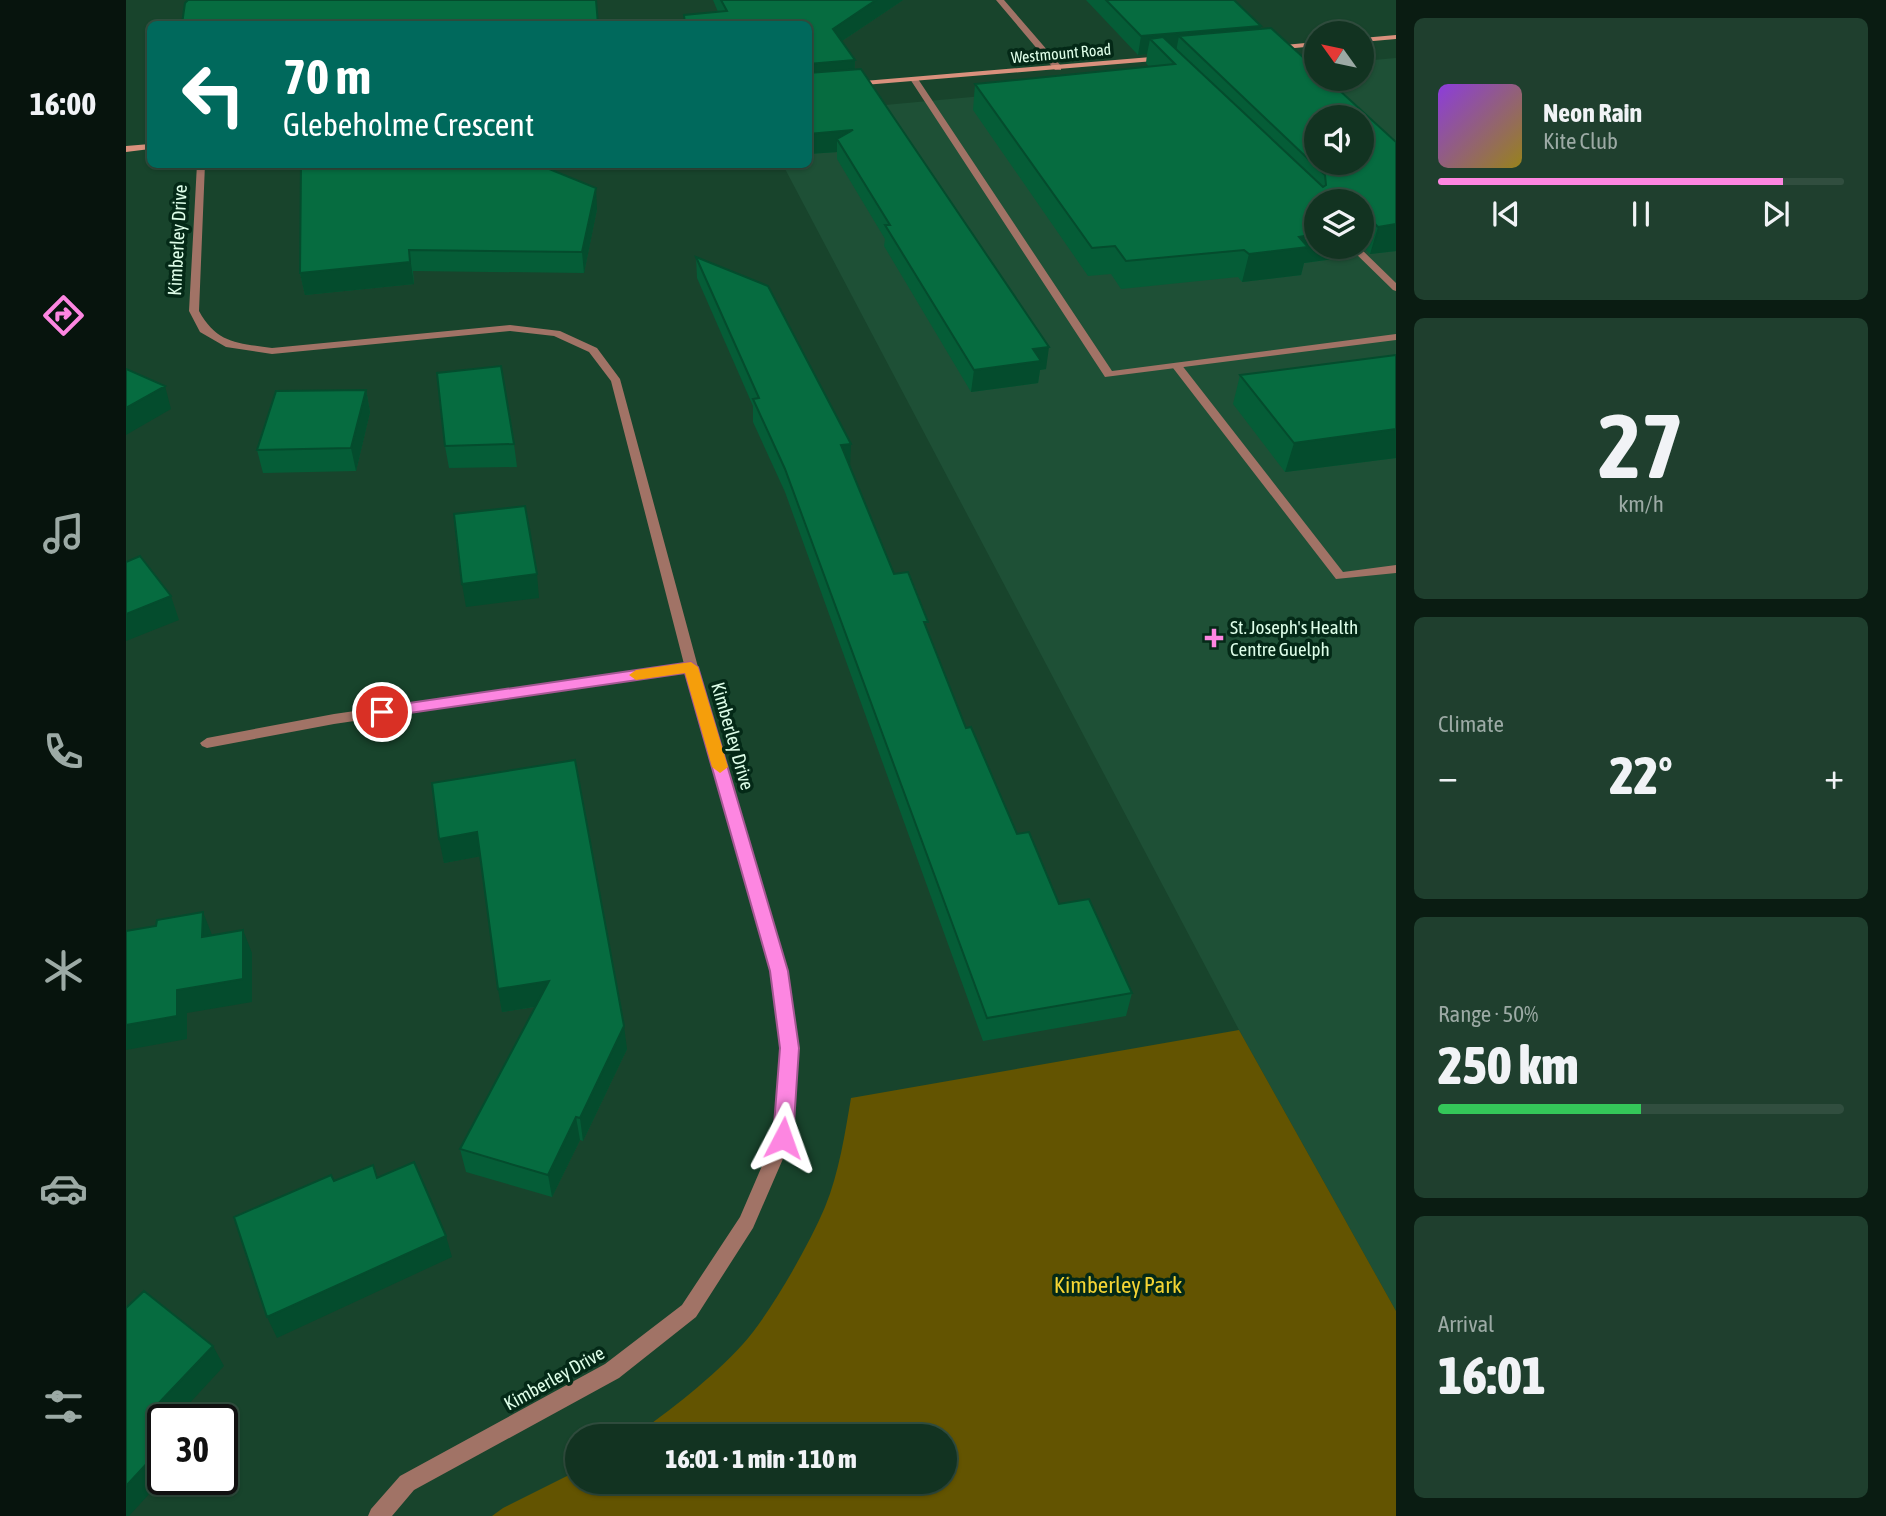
<!DOCTYPE html>
<html lang="en">
<head>
<meta charset="utf-8">
<style>
  body { margin:0; font-family:"Asap Condensed",sans-serif; background:#1f3f2e; color:#f1f3f6; height:100vh; display:flex; flex-direction:column; font-size:26px; white-space:nowrap }
  * { box-sizing:border-box; margin:0 }
  p { font-size:23px; color:#9caaa5 }
  .icon { flex:none; width:38px; height:38px; fill:none; stroke:currentColor; stroke-width:2; stroke-linecap:round; stroke-linejoin:round }
  .map { position:relative; flex:1; overflow:hidden }
  .sheet { display:flex; flex-direction:column; gap:18px; padding:18px; background:#0a1c12; width:490px }
  .sheet>* { flex:none }
  .banner { position:absolute; left:21px; top:21px; width:665px; height:147px; border-radius:10px; box-shadow:0 2px 5px #0004,0 0 0 2px #314e3f; background:#00695c; color:#fff; overflow:hidden }
  .needle { width:46px; rotate:303deg }
  .fabs { position:absolute; left:1178px; top:21px; display:grid; gap:14px }
  .fabs a { display:grid; place-items:center; width:70px; height:70px; border-radius:50%; background:#123321; box-shadow:0 2px 5px #0004,0 0 0 2px #314e3f; font-size:35px }
  .speed { position:absolute; left:21px; top:1404px; display:flex; gap:14px; font-size:35px; font-weight:700; text-align:center }
  .speed>* { display:grid; place-content:center; width:91px; height:91px; border-radius:50%; background:#123321; box-shadow:0 2px 5px #0004,0 0 0 2px #314e3f; line-height:1 }
  .speed .limit { border:4px solid #111; border-radius:10px; background:#fff; color:#111 }
  .pin { position:absolute; display:grid; place-items:center; width:60px; height:60px; color:#fff; margin:-30px; border:4px solid #fff; border-radius:50%; box-shadow:0 2px 7px #0007 }
  .me { position:absolute; width:77px; margin:-38px; rotate:4deg; stroke-linejoin:round; filter:drop-shadow(0 0 5px #0008) }
  .turn { display:flex; align-items:center; gap:24px; height:147px; padding:0 21px; font-size:32px }
  .turn .icon { width:91px; height:91px; stroke-width:2.5 }
  .turn b { display:block; font-size:49px; line-height:60px }
  .big { font-size:52px; font-weight:800; line-height:1.1 }
  .sheet .widget { flex:1; display:flex; flex-direction:column; justify-content:center; gap:10px; min-width:0; padding:0 24px; border-radius:10px; background:#1f3f2e }
  .sheet .dial { align-items:center; gap:0 }
  .dial b { font-size:91px; line-height:1 }
  .song { display:flex; align-items:center; gap:21px }
  .cover { width:84px; height:84px; border-radius:10px; background:linear-gradient(135deg,hsl(270 70% 55%),hsl(50 70% 35%)) }
  .played { height:7px; border-radius:4px; background:linear-gradient(90deg,#fd86e1 85%,#314e3f 85%) }
  .keys { display:flex; justify-content:space-around; direction:ltr }
  .heat { display:flex; justify-content:space-between; align-items:center; font-size:38px; direction:ltr }
  .charge { height:10px; border-radius:5px; background:linear-gradient(90deg,#34c759 50%,#314e3f 0) }
  .trip { position:absolute; left:439px; top:1424px; width:392px; height:70px; border-radius:35px; background:#123321; box-shadow:0 2px 5px #0004,0 0 0 2px #314e3f; font-weight:800; line-height:70px; text-align:center }
  main { display:flex; flex:1; min-height:0 }
  .tabs { display:flex; flex-direction:column; width:126px; justify-content:space-around; align-items:center; background:#07140d; color:#9caaa5 }
  .tabs .icon { width:49px; height:49px }
  .tabs .active { color:#fd86e1 }
  .tabs b { font-size:32px; color:#f1f3f6 }
  .map>svg:first-child { display:block }
  .built { fill:#1e5036; fill-rule:evenodd }
  .green { fill:#635401 }
  .lines { fill:none; stroke-linecap:round; stroke-linejoin:round }
  .lane { fill:#a17366; fill-rule:evenodd }
  .street { fill:#a17366; fill-rule:evenodd }
  .secondary { fill:#d9917d; fill-rule:evenodd }
  .wall { fill:#055d37 }
  .shaded-wall { fill:#044c2d }
  .building { fill:#066c40; stroke:#044c2d; stroke-width:2; fill-rule:evenodd }
  .route { fill:#fd86e1; stroke:#a45792; stroke-width:2 }
  .slow { fill:#f59e0b }
  .poi-dot { fill:#fd86e1; stroke:#042917; stroke-width:2.5 }
  .labels { text-anchor:middle; stroke-width:7; stroke-linejoin:round; paint-order:stroke }
  .far-street-label { font-size:16px; fill:#defee9; stroke:#042917 }
  .street-label { font-size:19px; fill:#defee9; stroke:#042917 }
  .poi-label { font-size:19px; fill:#defee9; stroke:#042917; text-anchor:start }
  .near-park-label { font-size:23px; fill:#f4d434; stroke:#042917 }
</style>
</head>
<body>
<main>
<nav class="tabs">
<b>16:00</b>
<svg class="icon active" aria-label="directions" viewBox="0 0 24 24"><path d="M12 3l9 9-9 9-9-9zM9 14v-3h6M13 9l2 2-2 2"/></svg>
<svg class="icon" aria-label="music" viewBox="0 0 24 24"><path d="M9 18V5l10-2v13"/><circle cx="6" cy="18" r="3"/><circle cx="16" cy="16" r="3"/></svg>
<svg class="icon" aria-label="phone" viewBox="0 0 24 24"><path d="M5 4h4l2 5-3 2q2 4 5 5l2-3 5 2v4C11 20 4 13 5 4z"/></svg>
<svg class="icon" aria-label="climate" viewBox="0 0 24 24"><path d="M12 3v18M4 7l16 10M4 17L20 7"/></svg>
<svg class="icon" aria-label="car" viewBox="0 0 24 24"><path d="M5 17H2v-5l4-1 3-4h7l3 4 3 1v5h-3M9 17h6M6 11h13"/><circle cx="7" cy="17" r="2"/><circle cx="17" cy="17" r="2"/></svg>
<svg class="icon" aria-label="filters" viewBox="0 0 24 24"><path d="M4 7h16M4 17h16"/><circle cx="9" cy="7" r="2"/><circle cx="15" cy="17" r="2"/></svg>
</nav>
<div class="map">
<svg width="1270" height="1516" viewBox="0 0 1270 1516">
  <rect width="100%" height="100%" fill="#18442c"/>
  <path class="built" d="M1270,58v1253l-157,-281 -456,-865 25,-1 1,-52 507,-47v14h46v-18zM1190,117h46v46h-46zM1190,201h46v46h-46z"/>
  <path class="green" d="M1113,1030l157,281v205h-904l11,-8 74,-37 1,11h367v-45h-313c37,-25 81,-60 111,-93 27,-30 66,-99 82,-137 14,-34 20,-74 26,-109z"/>
  <g class="lines">
    <path class="lane" d="M1051,363l4,1 162,208 53,-7v8l-60,6 -163,-211 -1,-2z"/>
    <path class="street" d="M870,0h8l57,66v4h-6z
      M785,77l7,2 194,292 284,-37v6l-291,37 -195,-298z
      M71,164h8l-6,147c18,33 39,32 73,37l238,-23 50,6 37,17 23,31 78,288 89,304 10,77 -5,90 -39,90 -57,89 -77,61 -205,112 -22,26h-24l3,-7 29,-33 205,-112 77,-59 58,-88 34,-79 7,-90 -10,-77 -85,-299 -352,52 -127,24 -5,-2 -2,-3 7,-5 127,-24 350,-50 -73,-283 -22,-29 -35,-16 -44,-5 -238,23 -46,-7 -26,-15 -11,-21z
      M1223,247h10l37,36v8l-3,-1z"/>
    <path class="secondary" d="M1270,35v4l-34,3v-4z
      M1190,42v4l-42,4 -4,-2 4,-2z
      M1037,56h3v4l-314,26 -4,-2 4,-2z
      M24,144v5l-24,3v-6z"/>
  </g>
  <path class="wall" d="M587,0h190l-61,41 13,19 -1,10 192,299 -6,1 -2,13 -67,9 -87,-146 1,-7 -48,-80v-7l-29,2v-130l-90,-12z
    M960,0h148l27,26 -1,3 136,222 -26,3 -8,-8v-45l-46,46h41l-2,9 -51,7 -3,12 -59,7 -4,-5 -117,12 -10,-15 -23,2 -115,-166 2,-26 174,-17 -3,-4 1,-9 -9,1z
    M471,209l-13,64 -171,-2 1,13 -109,11 -5,-22z
    M570,257l154,209 44,108 33,57 39,97 51,106 42,70 73,89 -6,23 -143,25 -198,-549 -32,-70v-16l-56,-128z
    M1270,355v103l-111,14 -52,-68 7,-29z
    M240,390l4,22 -14,59 -93,2 -6,-23z
    M388,444l3,23 -68,1 -4,-22z
    M306,783l195,266 -44,92 -3,-1 -28,57 -86,-25 -6,-23 75,-142 -33,5 -22,-156 -36,7z"/>
  <path class="shaded-wall" d="M750,0h27l-70,47v-18z
    M1135,26l-4,18 -78,-8 -3,15 -26,-12 -3,15 -9,1 3,-19z
    M729,60l-1,19 -46,4v-19z
    M727,130l-16,9v13l-29,2v-20z
    M470,188l1,21 -13,64 -2,-21z
    M1270,224v27l-26,3 8,-27z
    M1190,234v13h41l-2,9 -51,7 -3,12 -59,7 7,-28 50,-17z
    M283,250l5,34 -109,11 -5,-22z
    M923,347l-3,22 -6,1 -2,13 -67,9 3,-22 59,-21z
    M39,386l6,23 -45,26v-27z
    M240,390l4,22 -14,59 -5,-23z
    M1270,429v29l-111,14 9,-29z
    M725,444l-1,23 -9,-22z
    M411,574l2,24 -73,9 -4,-23z
    M45,596l8,24 -53,21v-27z
    M351,832l5,24 -38,7 -5,-24z
    M77,912l9,23 -10,2z
    M117,930l9,23v49l-65,11v26l-61,11v-25l51,-35z
    M423,981l4,23 -51,8 -4,-23z
    M498,1026l3,23 -44,92 -3,-23z
    M450,1117l4,23 -28,57 -4,-22z
    M320,1236l6,21 -175,81 -10,-21z
    M87,1346l11,20 -49,53h-10l-9,-13z
    M37,1446v33l-34,37h-3v-30z"/>
  <path class="building" d="M62,0h408l2,24h-416l3,-21z
    M595,0h155l-43,29 22,31 -47,4v-40h-123l-1,-9 43,-4z
    M980,0h128l27,26 -120,10z
    M1145,28l45,41v10h11l69,63v82l-18,3 -9,-9 -7,-1v-16h-46v33l-17,3 9,10 -59,7 -5,-4 -118,11 -11,-15 -23,2 -117,-164 200,-20 -25,-25 13,-2 160,150 3,-2 -1,-10 -146,-139zM1190,117h46v46h-46z
    M735,69l188,278 -16,2 8,12 -67,9 -89,-145h5l-53,-86 16,-9 -45,4v-61z
    M175,164h236l59,24 -14,64 -173,-2 1,12 -110,11z
    M570,257l72,29 83,158 -10,1 53,129 14,-2 20,50h-4l42,106 5,-1 46,107 12,-2 30,72 30,-5 43,94 -145,25 -202,-549 -32,-70 6,-1z
    M1270,355v74l-102,14 -54,-68z
    M375,366l13,78 -69,2 -8,-73z
    M0,369l39,17 -39,22z
    M240,390l-15,58 -94,2 19,-59z
    M399,506l12,68 -75,10 -8,-70z
    M14,556l31,40 -45,18v-52z
    M449,760l49,266 -44,92 -4,-1 -28,58 -88,-26 89,-168 -51,8 -21,-157 -38,7 -7,-56z
    M77,912l-1,25 41,-7v49l-66,11v26l-51,9v-94l30,-5 1,-6z
    M288,1162l32,74 -179,81 -33,-100 97,-42 3,6 39,-16 4,13z
    M18,1291l69,55 -57,60 17,13h-10v27l-37,40v-178z"/>
  <path class="route" d="M565,662l7,5 90,304 11,77 -6,90 -3,6 -7,2 -7,-2 -3,-6 7,-90 -10,-77 -85,-298 -303,44 -8,-5 8,-5z"/>
  <path class="slow" d="M565,662l7,5 30,100 -8,6 -8,-6 -27,-94 -49,7 -7,-5 7,-5z"/>
  <path class="poi-dot" d="M1084.5 627.5h7v7h7v7h-7v7h-7v-7h-7v-7h7z"/>
  <g class="labels">
    <g class="far-street-label">
      <text transform="translate(935 53) rotate(-5)" y="6">Westmount Road</text>
    </g>
    <g class="street-label">
      <text transform="translate(51 240) rotate(-87)" y="7">Kimberley Drive</text>
      <text transform="translate(607 736) rotate(74)" y="7">Kimberley Drive</text>
      <text transform="translate(428 1378) rotate(-29)" y="7">Kimberley Drive</text>
    </g>
    <g class="poi-label">
      <text x="1104" y="634">St. Joseph's Health<tspan x="1104" dy="22">Centre Guelph</tspan></text>
    </g>
    <g class="near-park-label">
      <text x="992" y="1293">Kimberley Park</text>
    </g>
  </g>
</svg>
<div class="fabs">
<a><svg class="needle" viewBox="-14 -14 28 28"><path d="M0-13l5 13h-10z" fill="#e53935"/><path d="M0 13l5-13h-10z" fill="#9caaa5"/></svg></a>
<a><svg class="icon" aria-label="sound" viewBox="0 0 24 24"><path d="M4 9h4l5-4v14l-5-4H4zM17 9q2 3 0 6"/></svg></a>
<a><svg class="icon" aria-label="layers" viewBox="0 0 24 24"><path d="M12 4l9 5-9 5-9-5zM3 14l9 5 9-5"/></svg></a>
</div>
<div class="speed"><div class="limit">30</div></div>
<div class="pin" style="left:256px;top:712px;background:#d93025"><svg class="icon" aria-label="arrive" viewBox="0 0 24 24"><path d="M6 21V4h12l-3 4 3 4H6"/></svg></div>
<svg class="me" style="left:657px;top:1138px" viewBox="-20 -20 40 40"><path d="M0-17L14 15 0 8-14 15z" fill="#fd86e1" stroke="#fff" stroke-width="4"/></svg>
<div class="trip">16:01 · 1 min · 110 m</div>
<div class="banner">
<div class="turn"><svg class="icon" aria-label="left" viewBox="0 0 24 24"><path d="M17 20v-9H6M10 6l-5 5 5 5"/></svg><div><b>70 m</b>Glebeholme Crescent</div></div>
</div>
</div>
<section class="sheet">
<div class="widget">
<div class="song"><i class="cover"></i><div><b>Neon Rain</b><p>Kite Club</p></div></div>
<div class="played"></div>
<div class="keys"><svg class="icon" aria-label="previous" viewBox="0 0 24 24"><path d="M18 5L8 12l10 7zM5 5v14"/></svg><svg class="icon" aria-label="pause" viewBox="0 0 24 24"><path d="M8 5v14M16 5v14"/></svg><svg class="icon" aria-label="next" viewBox="0 0 24 24"><path d="M6 5l10 7-10 7zM19 5v14"/></svg></div>
</div>
<div class="widget dial"><b>27</b><p>km/h</p></div>
<div class="widget"><p>Climate</p>
<div class="heat"><a>−</a><b class="big">22°</b><a>+</a></div>
</div>
<div class="widget"><p>Range · 50%</p><b class="big">250 km</b><div class="charge"></div></div>
<div class="widget"><p>Arrival</p><b class="big">16:01</b></div>
</section>
</main>
</body>
</html>
